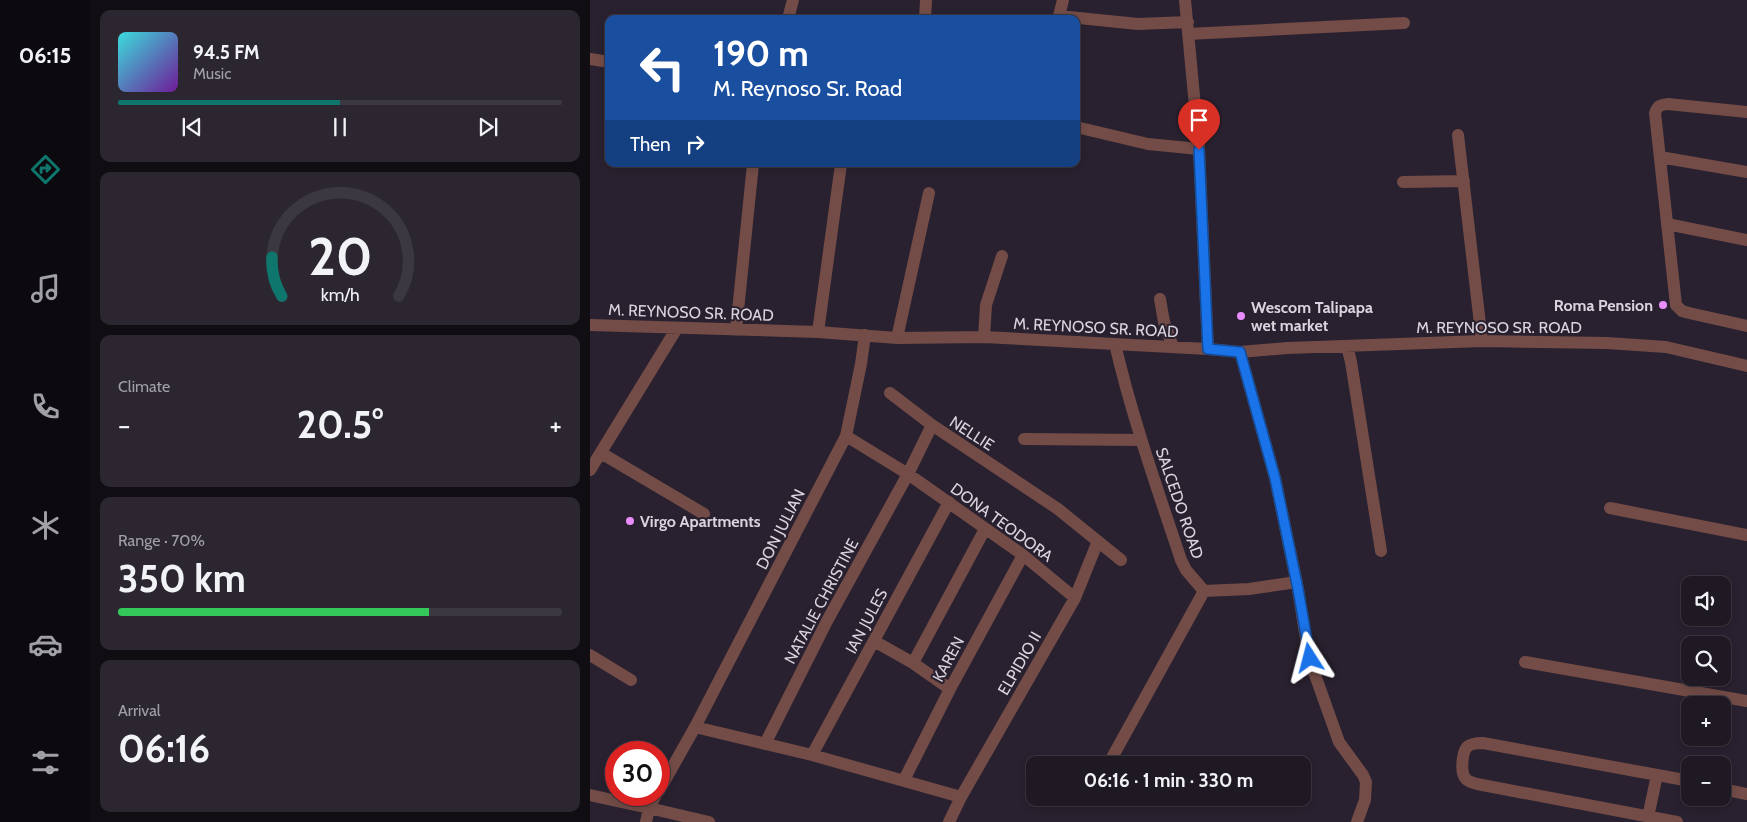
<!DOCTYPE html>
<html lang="en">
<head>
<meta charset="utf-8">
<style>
  body { margin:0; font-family:Cabin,sans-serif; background:#2c2630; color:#f1f3f6; height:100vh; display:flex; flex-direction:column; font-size:19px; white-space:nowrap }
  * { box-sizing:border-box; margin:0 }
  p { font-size:16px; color:#a1a0a6 }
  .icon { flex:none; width:28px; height:28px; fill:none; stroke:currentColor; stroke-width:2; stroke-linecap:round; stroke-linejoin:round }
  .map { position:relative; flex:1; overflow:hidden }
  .side { display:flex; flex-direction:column; gap:10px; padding:10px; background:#110e13; width:500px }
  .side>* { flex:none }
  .banner { position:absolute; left:15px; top:15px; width:475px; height:152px; border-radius:10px; box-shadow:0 2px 8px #0003,0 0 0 1px #3c3841; background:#1a4fa0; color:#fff; overflow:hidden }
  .tools { position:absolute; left:1091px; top:576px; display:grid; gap:10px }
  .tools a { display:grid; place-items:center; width:50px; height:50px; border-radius:10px; background:#1f1923; box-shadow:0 2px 8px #0003,0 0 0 1px #3c3841; font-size:25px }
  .speed { position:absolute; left:15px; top:741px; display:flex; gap:10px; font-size:25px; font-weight:700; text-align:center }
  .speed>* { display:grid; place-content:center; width:65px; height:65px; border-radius:50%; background:#1f1923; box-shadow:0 2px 8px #0003,0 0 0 1px #3c3841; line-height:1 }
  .speed .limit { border:8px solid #d22; background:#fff; color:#111 }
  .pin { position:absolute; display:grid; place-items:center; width:42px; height:42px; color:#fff; margin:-51px -21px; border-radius:50% 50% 50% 0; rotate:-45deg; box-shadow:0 0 5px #0007 }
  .pin .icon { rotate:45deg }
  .me { position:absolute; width:55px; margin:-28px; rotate:351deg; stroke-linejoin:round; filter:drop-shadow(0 0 4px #0008) }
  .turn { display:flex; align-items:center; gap:18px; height:105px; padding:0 25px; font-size:22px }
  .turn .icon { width:65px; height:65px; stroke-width:2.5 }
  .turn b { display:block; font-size:35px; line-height:42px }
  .then { display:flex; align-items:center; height:48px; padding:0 25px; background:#0003; gap:10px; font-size:19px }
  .big { font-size:38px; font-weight:700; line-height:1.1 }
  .side .tile { flex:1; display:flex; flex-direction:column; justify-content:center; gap:8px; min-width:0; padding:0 18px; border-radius:10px; background:#2c2630 }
  .side .dial { align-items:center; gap:0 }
  .dial svg { height:130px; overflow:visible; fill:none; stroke:#3c3841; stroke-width:7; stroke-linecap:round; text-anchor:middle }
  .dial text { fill:#f1f3f6; stroke:none }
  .song { display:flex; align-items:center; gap:15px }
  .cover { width:60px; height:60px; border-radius:8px; background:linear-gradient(135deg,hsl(180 70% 55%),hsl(280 70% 35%)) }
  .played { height:5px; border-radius:2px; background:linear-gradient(90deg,#0f766e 50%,#3c3841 50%) }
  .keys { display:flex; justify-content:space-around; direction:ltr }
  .heat { display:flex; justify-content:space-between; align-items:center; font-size:28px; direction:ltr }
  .charge { height:8px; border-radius:4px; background:linear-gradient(90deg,#34c759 70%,#3c3841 0) }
  .trip { position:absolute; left:436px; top:756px; width:285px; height:50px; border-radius:10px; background:#1f1923; box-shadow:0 2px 8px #0003,0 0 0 1px #3c3841; font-weight:700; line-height:50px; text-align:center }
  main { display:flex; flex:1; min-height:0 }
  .tab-bar { display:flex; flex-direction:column; width:90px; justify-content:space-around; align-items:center; background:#0c0a0e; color:#a1a0a6 }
  .tab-bar .icon { width:35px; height:35px }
  .tab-bar .selected { color:#0f766e }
  .tab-bar b { font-size:22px; color:#f1f3f6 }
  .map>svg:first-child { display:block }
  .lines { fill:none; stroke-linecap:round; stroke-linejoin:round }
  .minor { stroke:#734c47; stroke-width:12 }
  .route-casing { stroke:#114b97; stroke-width:12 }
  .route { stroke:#1a73e8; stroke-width:9 }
  .poi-dot { fill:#e98dfe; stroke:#29212f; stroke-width:2 }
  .labels { text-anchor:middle; stroke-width:4; stroke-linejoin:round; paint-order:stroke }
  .poi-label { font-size:16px; font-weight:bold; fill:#d9d4de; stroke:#29212f; text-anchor:start }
  .street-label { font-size:16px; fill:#d9d4de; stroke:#29212f }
</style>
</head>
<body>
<main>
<nav class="tab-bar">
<b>06:15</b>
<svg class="icon selected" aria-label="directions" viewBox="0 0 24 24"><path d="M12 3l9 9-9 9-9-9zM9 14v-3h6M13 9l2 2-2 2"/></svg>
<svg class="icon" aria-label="music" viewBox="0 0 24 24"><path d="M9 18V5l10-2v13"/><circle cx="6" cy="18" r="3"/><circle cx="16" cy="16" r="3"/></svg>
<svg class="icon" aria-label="phone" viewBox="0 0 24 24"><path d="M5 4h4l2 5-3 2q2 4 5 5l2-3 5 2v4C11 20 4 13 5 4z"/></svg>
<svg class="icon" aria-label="climate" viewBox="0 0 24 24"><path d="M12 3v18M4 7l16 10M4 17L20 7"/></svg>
<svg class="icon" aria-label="car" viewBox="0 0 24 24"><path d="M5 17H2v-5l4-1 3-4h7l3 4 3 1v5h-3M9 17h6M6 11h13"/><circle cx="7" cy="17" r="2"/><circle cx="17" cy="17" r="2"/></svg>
<svg class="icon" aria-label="filters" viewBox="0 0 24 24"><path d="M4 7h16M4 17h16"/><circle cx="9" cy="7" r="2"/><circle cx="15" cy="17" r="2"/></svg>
</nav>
<section class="side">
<div class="tile">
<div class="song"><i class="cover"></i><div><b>94.5 FM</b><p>Music</p></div></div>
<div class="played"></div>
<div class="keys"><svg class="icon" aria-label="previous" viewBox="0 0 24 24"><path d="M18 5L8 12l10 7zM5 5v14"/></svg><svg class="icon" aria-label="pause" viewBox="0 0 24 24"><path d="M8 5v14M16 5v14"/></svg><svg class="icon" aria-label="next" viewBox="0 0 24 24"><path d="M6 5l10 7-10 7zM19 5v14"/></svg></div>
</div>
<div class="tile dial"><svg viewBox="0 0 100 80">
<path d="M14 69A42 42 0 1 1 86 69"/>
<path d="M14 69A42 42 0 0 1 8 45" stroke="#0f766e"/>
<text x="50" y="56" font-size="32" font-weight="700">20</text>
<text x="50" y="72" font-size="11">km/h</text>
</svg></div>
<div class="tile"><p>Climate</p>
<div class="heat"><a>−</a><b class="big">20.5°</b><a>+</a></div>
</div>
<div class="tile"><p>Range · 70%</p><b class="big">350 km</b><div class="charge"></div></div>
<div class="tile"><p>Arrival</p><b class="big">06:16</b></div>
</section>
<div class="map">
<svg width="1157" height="822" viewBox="0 0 1157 822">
  <rect width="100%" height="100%" fill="#29212f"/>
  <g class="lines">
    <path class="minor" d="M473,0l-4,16 79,8 50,-2
      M595,0l14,149 9,200
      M198,19l5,-19
      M335,19l1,-19
      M598,34l216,-11
      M0,59l19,3
      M1157,112l-79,-8c-8,1 -10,1 -13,9l21,192 6,6 7,2 58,13
      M486,127l72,17 51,5
      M868,135l24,206
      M1070,157l87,15
      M813,182l61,-1
      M1077,224l80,16
      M570,299l4,23 9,25
      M0,325l228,7 79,6 87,-1 224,12 32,3 48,-4 194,-7 125,2 59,4 81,19
      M146,330l17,-166
      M228,332l23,-168
      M394,337l2,-32 16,-49
      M307,338l32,-145
      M757,346l4,16 30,189
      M650,352l35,126 23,111 11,69 30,84 24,33 3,7 -1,18 -8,22
      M300,393l42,32
      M256,436l62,38 24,-49 126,84 63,51
      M434,439l117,1
      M11,453l103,61
      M0,470l87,-142
      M1020,508l137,27
      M614,591l45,-2 48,-7
      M284,641l39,22
      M0,655l41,25
      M935,662l222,39
      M360,689l-37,-26 72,-134
      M105,727l117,28 149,42
      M175,744l62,-123 81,-147 115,81 52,43
      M222,755l137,-253
      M518,765l96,-174 -18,-21 -5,-10c-24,-72 -49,-143 -66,-216
      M314,780l46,-91 73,-134
      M1132,789l25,5
      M69,791l36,-64 151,-291 15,-72 4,-29
      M0,795l59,13 -3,14
      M66,795l-7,13 60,14
      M1058,817l9,-42
      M359,822l12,-25 114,-199 23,-57
      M1087,822l-200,-38c-4,-1 -9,-3 -11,-5 -6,-6 -4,-26 1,-32 4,-4 11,-4 16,-4l207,38"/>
  </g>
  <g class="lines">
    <defs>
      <path id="route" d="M609,150l9,199 32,3 35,126 23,111 12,69"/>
    </defs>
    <use href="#route" class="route-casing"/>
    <use href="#route" class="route"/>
  </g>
  <g class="poi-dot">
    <circle cx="1073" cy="305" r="5"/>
    <circle cx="651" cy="316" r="5"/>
    <circle cx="40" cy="521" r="5"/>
  </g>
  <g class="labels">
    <g class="poi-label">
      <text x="1063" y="311" text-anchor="end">Roma Pension</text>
      <text x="661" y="313">Wescom Talipapa<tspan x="661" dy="18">wet market</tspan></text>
      <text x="50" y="527">Virgo Apartments</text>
    </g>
    <g class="street-label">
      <text transform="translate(101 312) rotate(2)" y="6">M. REYNOSO SR. ROAD</text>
      <text transform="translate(506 327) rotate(3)" y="6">M. REYNOSO SR. ROAD</text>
      <text x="909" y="333">M. REYNOSO SR. ROAD</text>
      <text transform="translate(382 433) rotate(33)" y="6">NELLIE</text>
      <text transform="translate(590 503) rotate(71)" y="6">SALCEDO ROAD</text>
      <text transform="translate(412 522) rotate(36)" y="6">DONA TEODORA</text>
      <text transform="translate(190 529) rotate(-63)" y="6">DON JULIAN</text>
      <text transform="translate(231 601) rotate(-62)" y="6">NATALIE CHRISTINE</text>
      <text transform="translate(276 621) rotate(-62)" y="6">IAN JULES</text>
      <text transform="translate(358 659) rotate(-62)" y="6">KAREN</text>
      <text transform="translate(429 663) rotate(-60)" y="6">ELPIDIO II</text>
    </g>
  </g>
</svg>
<div class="tools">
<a><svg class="icon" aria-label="sound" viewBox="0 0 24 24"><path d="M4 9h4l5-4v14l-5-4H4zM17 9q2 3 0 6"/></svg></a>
<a><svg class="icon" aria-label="search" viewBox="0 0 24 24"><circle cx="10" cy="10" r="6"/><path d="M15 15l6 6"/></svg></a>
<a>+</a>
<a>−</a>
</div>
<div class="speed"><div class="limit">30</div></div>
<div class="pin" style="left:609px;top:150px;background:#d93025"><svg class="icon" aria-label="arrive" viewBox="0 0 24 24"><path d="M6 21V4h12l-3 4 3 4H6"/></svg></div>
<svg class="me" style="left:720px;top:658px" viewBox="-20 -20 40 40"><path d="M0-17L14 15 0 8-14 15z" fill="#1a73e8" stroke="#fff" stroke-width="4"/></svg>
<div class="trip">06:16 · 1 min · 330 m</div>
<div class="banner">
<div class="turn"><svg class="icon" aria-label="left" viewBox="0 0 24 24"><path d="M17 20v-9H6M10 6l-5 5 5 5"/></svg><div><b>190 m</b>M. Reynoso Sr. Road</div></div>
<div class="then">Then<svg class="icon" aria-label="right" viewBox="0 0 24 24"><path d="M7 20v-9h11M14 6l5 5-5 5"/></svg></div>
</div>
</div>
</main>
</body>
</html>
